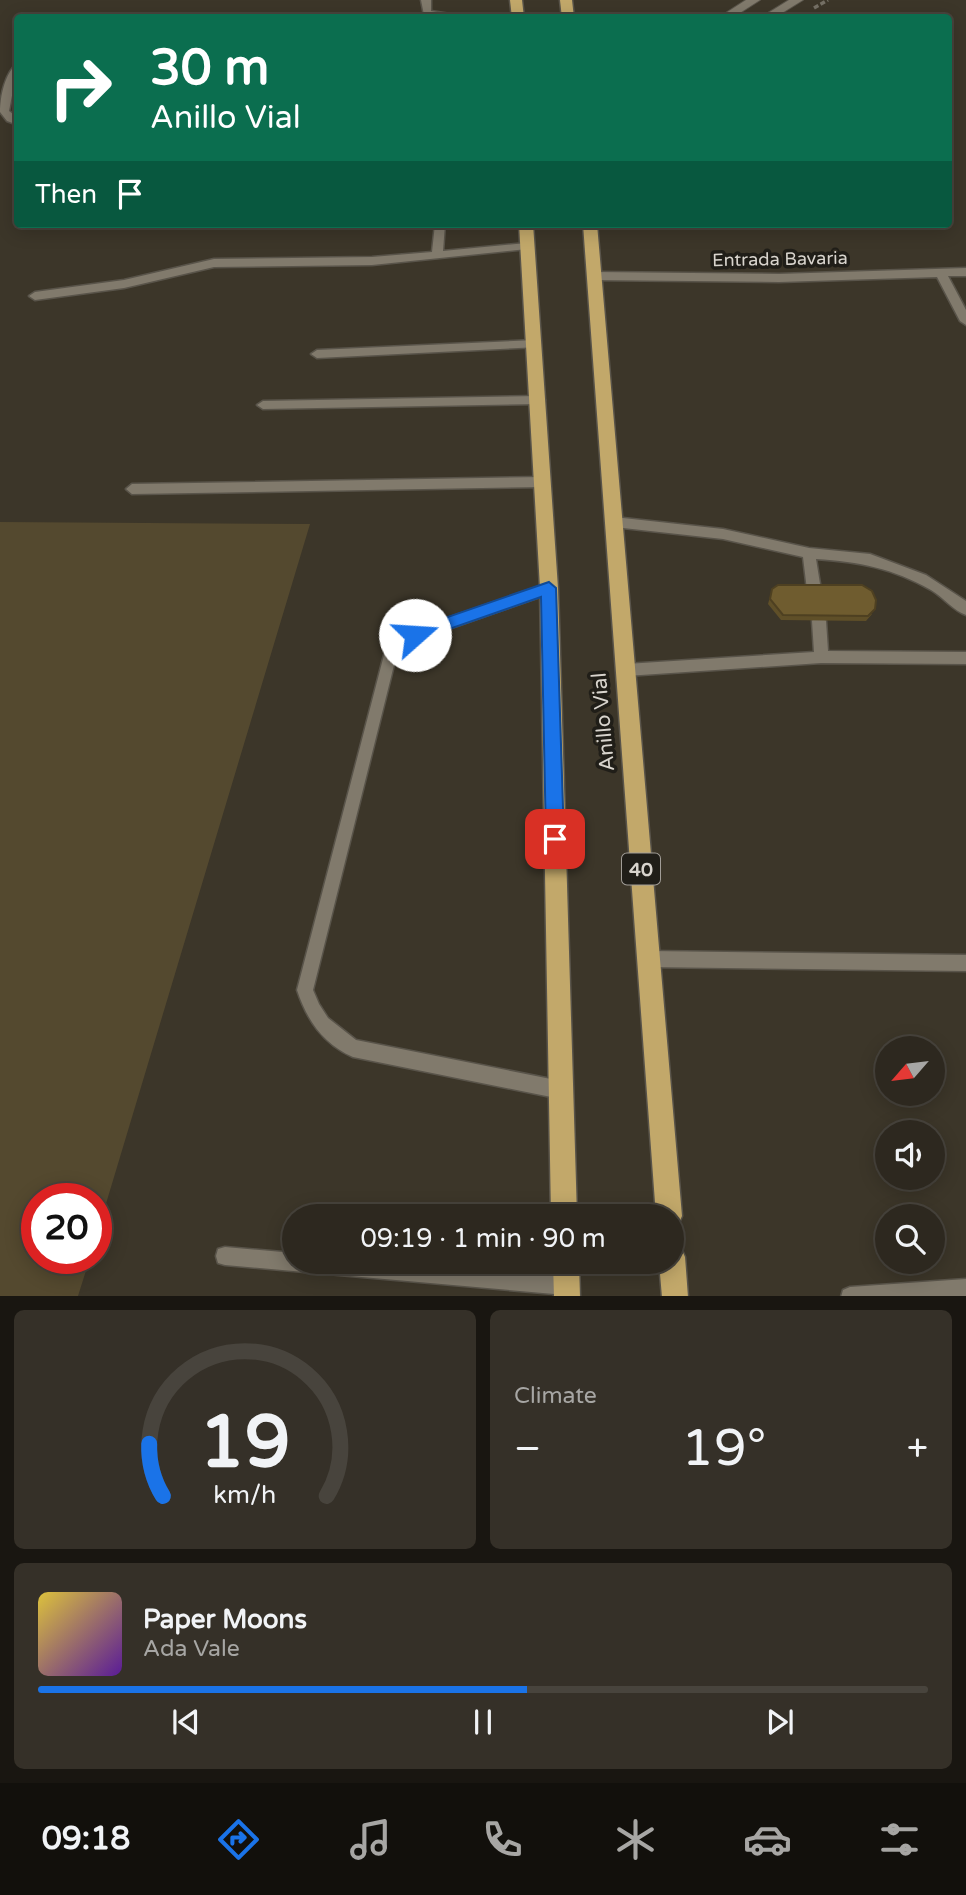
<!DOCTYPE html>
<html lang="en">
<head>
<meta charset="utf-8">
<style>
  body { margin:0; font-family:"Varela Round",sans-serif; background:#353028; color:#f1f3f6; height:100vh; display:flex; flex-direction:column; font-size:26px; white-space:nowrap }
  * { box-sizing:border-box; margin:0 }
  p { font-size:23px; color:#a7a6a4 }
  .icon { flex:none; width:38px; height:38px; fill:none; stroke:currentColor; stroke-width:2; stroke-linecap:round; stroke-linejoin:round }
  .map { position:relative; height:1296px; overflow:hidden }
  .details { display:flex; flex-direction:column; gap:14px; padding:14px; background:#191611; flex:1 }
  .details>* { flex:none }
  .guide { position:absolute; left:14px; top:14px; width:938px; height:214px; border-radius:7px; box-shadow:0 4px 18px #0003,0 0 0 2px #48443d; background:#0b6e4f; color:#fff; overflow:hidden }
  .needle { width:46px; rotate:242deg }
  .tools { position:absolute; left:875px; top:1036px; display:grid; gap:14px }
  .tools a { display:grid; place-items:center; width:70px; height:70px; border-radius:50%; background:#2d281f; box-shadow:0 4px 18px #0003,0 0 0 2px #48443d; font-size:35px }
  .speed { position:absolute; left:21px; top:1183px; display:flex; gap:14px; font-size:35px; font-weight:700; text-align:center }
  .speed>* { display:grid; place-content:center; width:91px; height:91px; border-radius:50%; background:#2d281f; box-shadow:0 4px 18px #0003,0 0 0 2px #48443d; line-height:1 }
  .speed .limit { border:10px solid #d22; background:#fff; color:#111 }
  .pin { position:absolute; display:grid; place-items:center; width:60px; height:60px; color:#fff; margin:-30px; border-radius:14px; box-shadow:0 4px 10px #0006 }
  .me { position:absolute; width:77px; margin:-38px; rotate:71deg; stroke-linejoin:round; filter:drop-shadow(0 0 5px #0008) }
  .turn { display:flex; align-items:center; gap:24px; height:147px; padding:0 21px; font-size:32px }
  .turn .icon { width:91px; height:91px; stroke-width:2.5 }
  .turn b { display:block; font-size:49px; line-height:60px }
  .then { display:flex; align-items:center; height:66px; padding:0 21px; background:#0003; gap:14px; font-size:26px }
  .big { font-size:52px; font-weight:600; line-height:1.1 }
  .details .tile { flex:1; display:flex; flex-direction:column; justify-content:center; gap:10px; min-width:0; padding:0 24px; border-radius:10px; background:#353028 }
  .details .dial { align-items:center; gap:0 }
  .dial svg { height:182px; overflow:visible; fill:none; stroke:#48443d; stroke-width:7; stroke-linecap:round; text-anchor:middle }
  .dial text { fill:#f1f3f6; stroke:none }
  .song { display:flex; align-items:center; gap:21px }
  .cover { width:84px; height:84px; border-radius:10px; background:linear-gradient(135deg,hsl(50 70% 55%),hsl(270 70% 35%)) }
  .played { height:7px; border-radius:4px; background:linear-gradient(90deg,#1a73e8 55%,#48443d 55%) }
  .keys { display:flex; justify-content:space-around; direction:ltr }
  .heat { display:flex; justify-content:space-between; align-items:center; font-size:38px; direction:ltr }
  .details .tiles { flex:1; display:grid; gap:14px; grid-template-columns:1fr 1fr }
  .tile:last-child { grid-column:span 2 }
  .trip { position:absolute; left:282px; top:1204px; width:402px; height:70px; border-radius:35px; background:#2d281f; box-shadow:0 4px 18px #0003,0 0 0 2px #48443d; font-weight:600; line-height:70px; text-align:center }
  .tabs { display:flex; height:112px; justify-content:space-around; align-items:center; background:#12100c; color:#a7a6a4 }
  .tabs .icon { width:49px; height:49px }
  .tabs .current { color:#1a73e8 }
  .tabs b { font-size:32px; color:#f1f3f6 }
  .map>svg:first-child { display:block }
  .green { fill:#54492f }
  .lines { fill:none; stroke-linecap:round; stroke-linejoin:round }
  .service-casing { stroke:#59544a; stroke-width:3 }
  .secondary-casing { stroke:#59544a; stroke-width:2 }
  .trunk-casing { stroke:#59544a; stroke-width:3 }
  .path { stroke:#757065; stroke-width:3.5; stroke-dasharray:5 2.5; stroke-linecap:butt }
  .service { fill:#817a6c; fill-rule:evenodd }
  .secondary { fill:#817a6c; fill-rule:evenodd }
  .trunk { fill:#c2a86a; fill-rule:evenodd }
  .wall { fill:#5f4f28 }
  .building { fill:#6f5c2f; stroke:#4e4021; stroke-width:2 }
  .route { fill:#1a73e8; stroke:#114b97; stroke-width:2 }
  .labels { text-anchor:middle; stroke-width:7; stroke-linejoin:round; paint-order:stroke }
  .far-street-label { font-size:18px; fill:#d8d4cd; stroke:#201e18 }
  .shield { fill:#201e18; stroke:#a19d97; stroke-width:2 }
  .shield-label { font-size:19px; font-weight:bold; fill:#d8d4cd }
  .street-label { font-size:21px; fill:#d8d4cd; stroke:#201e18 }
</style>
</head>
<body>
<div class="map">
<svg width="966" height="1297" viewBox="0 0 966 1297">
  <rect width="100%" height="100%" fill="#3c3629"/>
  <path class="green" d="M0,522l310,2 -214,713v-38h-59v59h53l-12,38h-78z"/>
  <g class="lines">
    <defs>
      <path id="service" d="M421,0h10v11l44,7h-42l-9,-3z
        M18,63v23l-4,-1 -5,26 9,7v7l-11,-4 -7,-9c0,-15 5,-40 18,-49z
        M435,224h10l-2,27 84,-8 5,3 -5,3 -155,16 -158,2 -90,21 -89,12 -6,-4 6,-4 89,-12 90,-21 158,-2 60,-5z
        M966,268v8h-18l18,34v15l-6,-4 -23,-44 -158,5 -185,-2 -6,-4 6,-4 185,2z
        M535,340l4,1v6l-222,11 -6,-4 6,-4z
        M539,396l6,4 -6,4 -276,5 -6,-4 6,-4z
        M544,477l6,5 -6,5 -412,7 -6,-5 6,-5z
        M614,517l109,12 86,19 61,6 56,21 40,26v14c-12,-4 -23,-18 -35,-25 -39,-22 -71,-28 -115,-31l5,31 -7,5 -7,-5 -4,-33 -80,-18 -109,-12 -7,-5z
        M549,583l7,5 -2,4 -134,47 -13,8 -12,14 -82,329 6,14 9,14 28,22 205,41 6,3 3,6 -3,6 -6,3 -208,-42c-30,-13 -46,-37 -56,-67l87,-335 13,-16 13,-8z
        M819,615l5,2 2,4 2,30 138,1v12l-145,-1 -195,13 -5,-2 -2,-4 2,-4 5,-2 188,-12 -2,-31 2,-4z
        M649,951l317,4v16l-317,-4 -6,-2 -2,-6 2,-6z
        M225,1247l69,6v9h103l169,15 7,2 2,7 -2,7 -7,2 -341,-30 -7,-2 -2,-7 2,-7z
        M966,1279v18h-125l2,-7 7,-3z"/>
      <path id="secondary" d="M746,0h14l-28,18h-14z
        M789,0h14l-29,18h-14z"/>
      <path id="trunk" d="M510,0h12l2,18h-12z
        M560,0h12l2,18h-12z
        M519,224h14l25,364 19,628h-26l-11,-628z
        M583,224h14l85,992 -4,9 -6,2v-11h-16z
        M672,1244l9,4 4,9 3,40h-26l-3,-35h13z
        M553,1262h26l1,35h-26z"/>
    </defs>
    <use href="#service" class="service-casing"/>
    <use href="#secondary" class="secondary-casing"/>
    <use href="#trunk" class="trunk-casing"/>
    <path class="path" d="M814,8l14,-8"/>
    <use href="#service" class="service"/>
    <use href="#secondary" class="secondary"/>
    <use href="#trunk" class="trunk"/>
  </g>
  <path class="wall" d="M772,589l100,25 -6,7 -85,-1 -13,-16z"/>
  <path class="building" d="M778,585h84l10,6 4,9 -1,9 -7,7 -85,-1 -13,-16 2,-10z"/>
  <path class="route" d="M549,582l7,6 8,251 -3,6 -6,2 -6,-2 -3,-6 -5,-242 -126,44 -8,-6 3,-5z"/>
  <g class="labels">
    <g class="far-street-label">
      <text transform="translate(780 259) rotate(-1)" y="6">Entrada Bavaria</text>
    </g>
    <rect class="shield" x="622" y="853.5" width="38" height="31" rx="5"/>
    <g class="shield-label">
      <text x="641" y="876">40</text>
    </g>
    <g class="street-label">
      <text transform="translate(603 722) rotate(-95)" y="7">Anillo Vial</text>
    </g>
  </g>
</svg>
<div class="tools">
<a><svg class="needle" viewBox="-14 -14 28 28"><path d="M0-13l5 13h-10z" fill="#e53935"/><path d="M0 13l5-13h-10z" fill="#a7a6a4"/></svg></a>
<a><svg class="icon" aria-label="sound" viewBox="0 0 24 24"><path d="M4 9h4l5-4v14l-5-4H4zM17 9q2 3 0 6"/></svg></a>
<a><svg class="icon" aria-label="search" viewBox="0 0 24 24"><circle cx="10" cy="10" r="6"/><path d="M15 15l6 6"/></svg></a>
</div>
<div class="speed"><div class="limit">20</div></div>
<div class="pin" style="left:555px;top:839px;background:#d93025"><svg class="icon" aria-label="arrive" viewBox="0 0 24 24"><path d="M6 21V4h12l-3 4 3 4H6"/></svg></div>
<svg class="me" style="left:415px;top:635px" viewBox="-20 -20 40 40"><circle r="19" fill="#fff"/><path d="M0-13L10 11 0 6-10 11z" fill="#1a73e8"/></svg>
<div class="trip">09:19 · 1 min · 90 m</div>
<div class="guide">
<div class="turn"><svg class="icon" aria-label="right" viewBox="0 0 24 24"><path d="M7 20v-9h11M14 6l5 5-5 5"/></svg><div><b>30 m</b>Anillo Vial</div></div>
<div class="then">Then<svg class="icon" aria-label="arrive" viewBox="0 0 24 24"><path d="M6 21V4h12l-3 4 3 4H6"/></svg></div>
</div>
</div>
<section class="details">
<div class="tiles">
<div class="tile dial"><svg viewBox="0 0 100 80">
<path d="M14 69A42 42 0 1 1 86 69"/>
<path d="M14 69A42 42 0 0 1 8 46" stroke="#1a73e8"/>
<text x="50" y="56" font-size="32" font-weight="700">19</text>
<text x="50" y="72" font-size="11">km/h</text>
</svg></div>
<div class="tile"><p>Climate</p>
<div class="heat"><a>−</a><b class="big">19°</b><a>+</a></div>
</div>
<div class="tile">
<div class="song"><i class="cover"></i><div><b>Paper Moons</b><p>Ada Vale</p></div></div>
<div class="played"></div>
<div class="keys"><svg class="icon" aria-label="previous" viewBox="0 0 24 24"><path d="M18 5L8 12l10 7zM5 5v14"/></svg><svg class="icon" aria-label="pause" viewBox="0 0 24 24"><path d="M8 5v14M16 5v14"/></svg><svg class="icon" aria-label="next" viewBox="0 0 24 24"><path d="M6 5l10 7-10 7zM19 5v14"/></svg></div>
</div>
</div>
</section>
<nav class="tabs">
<b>09:18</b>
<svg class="icon current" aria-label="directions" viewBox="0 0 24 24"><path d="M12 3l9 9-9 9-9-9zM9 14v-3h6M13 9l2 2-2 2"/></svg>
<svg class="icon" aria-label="music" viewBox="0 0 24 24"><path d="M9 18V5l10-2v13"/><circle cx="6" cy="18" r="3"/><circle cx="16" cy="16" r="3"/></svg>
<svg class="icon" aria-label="phone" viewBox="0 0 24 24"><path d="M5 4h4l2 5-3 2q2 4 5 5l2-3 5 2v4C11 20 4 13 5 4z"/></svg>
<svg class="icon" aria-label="climate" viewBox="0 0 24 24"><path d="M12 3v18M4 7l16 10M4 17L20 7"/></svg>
<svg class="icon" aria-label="car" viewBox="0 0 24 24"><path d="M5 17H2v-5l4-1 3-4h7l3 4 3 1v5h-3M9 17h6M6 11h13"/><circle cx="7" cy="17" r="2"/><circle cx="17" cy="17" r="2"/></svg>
<svg class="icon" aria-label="filters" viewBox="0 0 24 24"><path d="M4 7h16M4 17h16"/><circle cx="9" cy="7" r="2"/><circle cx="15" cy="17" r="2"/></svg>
</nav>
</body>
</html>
